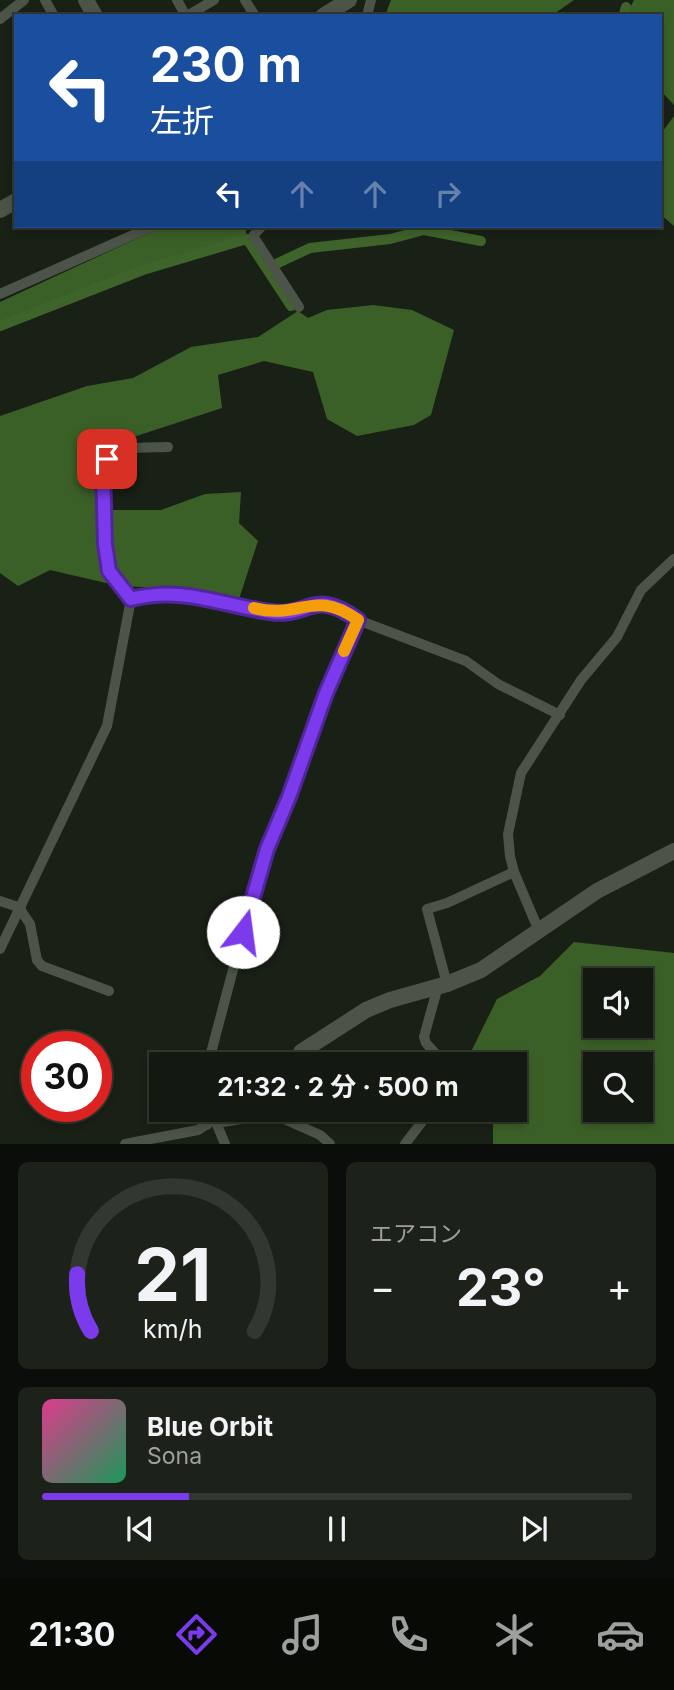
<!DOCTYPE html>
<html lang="ja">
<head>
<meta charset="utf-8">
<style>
  body { margin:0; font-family:Inter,"Noto Sans JP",sans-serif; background:#1c2119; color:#f1f3f6; height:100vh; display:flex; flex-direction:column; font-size:26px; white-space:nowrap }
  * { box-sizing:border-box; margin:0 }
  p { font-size:23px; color:#9da09f }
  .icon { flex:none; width:38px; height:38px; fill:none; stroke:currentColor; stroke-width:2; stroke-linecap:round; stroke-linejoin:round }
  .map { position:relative; height:1144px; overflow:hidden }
  .drawer { display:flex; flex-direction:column; gap:18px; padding:18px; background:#0a0d09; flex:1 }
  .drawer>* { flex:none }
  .top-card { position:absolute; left:14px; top:14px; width:648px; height:214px; border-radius:0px; box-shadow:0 4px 10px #0003,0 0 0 2px #323730; background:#1a4fa0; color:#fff; overflow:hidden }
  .buttons { position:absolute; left:583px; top:968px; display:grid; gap:14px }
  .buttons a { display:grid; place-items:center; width:70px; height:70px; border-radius:0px; background:#131810; box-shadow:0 4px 10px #0003,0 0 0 2px #323730; font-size:35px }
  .speed { position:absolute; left:21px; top:1031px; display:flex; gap:14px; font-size:35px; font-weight:700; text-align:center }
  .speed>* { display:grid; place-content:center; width:91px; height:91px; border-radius:50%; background:#131810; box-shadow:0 4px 10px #0003,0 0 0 2px #323730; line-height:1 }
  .speed .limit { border:10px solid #d22; background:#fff; color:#111 }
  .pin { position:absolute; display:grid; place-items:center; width:60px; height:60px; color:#fff; margin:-30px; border-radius:14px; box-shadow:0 4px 10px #0006 }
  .me { position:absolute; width:77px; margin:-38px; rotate:15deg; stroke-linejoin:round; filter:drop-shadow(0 0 5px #0008) }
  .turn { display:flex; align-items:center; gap:24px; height:147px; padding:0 21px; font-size:32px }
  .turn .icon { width:91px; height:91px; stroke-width:2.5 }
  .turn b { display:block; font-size:49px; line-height:60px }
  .lanes { display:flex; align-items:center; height:66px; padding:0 21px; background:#0003; justify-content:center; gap:35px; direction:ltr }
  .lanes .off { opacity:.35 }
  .big { font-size:52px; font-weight:700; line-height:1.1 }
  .drawer .tile { flex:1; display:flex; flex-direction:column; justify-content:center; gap:10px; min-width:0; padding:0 24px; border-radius:10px; background:#1c2119 }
  .drawer .dial { align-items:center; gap:0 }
  .dial svg { height:182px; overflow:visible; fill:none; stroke:#323730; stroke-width:7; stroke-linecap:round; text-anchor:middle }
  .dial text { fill:#f1f3f6; stroke:none }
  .song { display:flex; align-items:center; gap:21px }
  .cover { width:84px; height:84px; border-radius:10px; background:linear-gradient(135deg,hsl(330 70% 55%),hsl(150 70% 35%)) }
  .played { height:7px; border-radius:4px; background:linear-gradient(90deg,#7c3aed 25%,#323730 25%) }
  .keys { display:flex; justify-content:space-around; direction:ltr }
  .heat { display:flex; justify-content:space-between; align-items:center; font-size:38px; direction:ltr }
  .drawer .tiles { flex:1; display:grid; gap:18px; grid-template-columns:1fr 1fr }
  .tile:last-child { grid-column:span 2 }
  .trip { position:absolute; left:149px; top:1052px; width:378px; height:70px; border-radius:0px; background:#131810; box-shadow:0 4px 10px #0003,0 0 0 2px #323730; font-weight:700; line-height:70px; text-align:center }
  .dock { display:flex; height:112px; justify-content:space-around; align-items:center; background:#080a06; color:#9da09f }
  .dock .icon { width:49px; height:49px }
  .dock .current { color:#7c3aed }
  .dock b { font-size:32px; color:#f1f3f6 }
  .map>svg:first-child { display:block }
  .forest { fill:#3b6027; fill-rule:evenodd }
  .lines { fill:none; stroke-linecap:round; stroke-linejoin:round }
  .canal { stroke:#3f642b; stroke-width:10 }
  .street { stroke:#4c5348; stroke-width:10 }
  .secondary { stroke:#4c5348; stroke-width:16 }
  .route-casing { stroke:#51269a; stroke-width:18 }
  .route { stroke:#7c3aed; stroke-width:12 }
  .slow { stroke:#f59e0b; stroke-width:12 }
</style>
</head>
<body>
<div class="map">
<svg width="674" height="1144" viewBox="0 0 674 1144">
  <rect width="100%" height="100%" fill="#192016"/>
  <path class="forest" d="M391,0h183l-23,16h-166z
    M634,0h40v105l-14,-15v-74h-34z
    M674,116v110l-14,-12v-79z
    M164,226h81l2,11 -105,31 -63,27 -79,28v-21z
    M373,305l39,5 42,20 -23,85 -17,10 -57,11 -30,-17 -14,-47 -49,-11 -46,14 4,33 -113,37 -4,15v50h56l44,-16 36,-2 -2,31 19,18 -19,58 -48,-10 -72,-3 -69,-16 -32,16 -18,-13v-157l87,-30 46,-8 58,-31 67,-10 40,-26 10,7 19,-8z
    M574,942l100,11v191h-181v-34h21v-46h-49l32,-65 43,-23zM640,980v46h-45v-46zM640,1064v46h-45v-46z"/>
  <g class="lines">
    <path class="canal" d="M623,16l3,-9
      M278,263l32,-15 80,-9 34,-9 57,11
      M0,326l143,-56 104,-31 44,67"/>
    <path class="street" d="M45,0l9,16
      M177,0l9,16
      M245,0l10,16
      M187,16l27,-16
      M367,16l4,-16
      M0,19l24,-19
      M262,226l-9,10 46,71
      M0,294l153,-68
      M131,599l35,-6 25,2 82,18 43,-8h16l26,15 108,41 32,23 62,31
      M0,901l21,7
      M20,909l10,15 7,36 5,6 67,25
      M539,931l-25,-59 -4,-16 -2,-22 13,-61 60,-93 36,-43 24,-47 33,-31
      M0,949l107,-223 24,-127 -22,-28 -4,-27 -2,-76c12,-25 40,-20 65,-21
      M447,984l-20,-75 20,-6 67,-31
      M438,986l-14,51 2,6 19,21
      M208,1064l52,-196 65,-175 33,-73
      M287,1064l14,-12
      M206,1110l1,15
      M215,1120l10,24
      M217,1123l56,-9 47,21 10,9
      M125,1144l73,-14 31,-20
      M405,1144l26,-34"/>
    <path class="secondary" d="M86,0l9,16
      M323,16l26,-16
      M0,210l16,-9
      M301,1052l65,-42 24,-10 57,-16 34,-14 116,-79 77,-40"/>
  </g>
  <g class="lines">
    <defs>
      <path id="route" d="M107,459l-4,9 2,76 4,27 22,28c53,-13 89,6 139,13 40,6 42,-25 88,8l-32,73 -37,104 -22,52 -24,83"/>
    </defs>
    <use href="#route" class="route-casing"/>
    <use href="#route" class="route"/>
    <path class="slow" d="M254,608c47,12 59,-20 104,12l-14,31"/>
  </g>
</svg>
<div class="buttons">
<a><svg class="icon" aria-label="sound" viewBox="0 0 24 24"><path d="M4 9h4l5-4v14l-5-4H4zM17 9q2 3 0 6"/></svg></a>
<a><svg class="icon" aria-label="search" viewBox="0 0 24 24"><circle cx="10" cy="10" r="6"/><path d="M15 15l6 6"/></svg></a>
</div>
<div class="speed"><div class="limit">30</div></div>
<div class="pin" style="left:107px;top:459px;background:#d93025"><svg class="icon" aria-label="arrive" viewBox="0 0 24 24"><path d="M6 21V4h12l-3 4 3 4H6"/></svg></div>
<svg class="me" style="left:243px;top:932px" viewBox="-20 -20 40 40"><circle r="19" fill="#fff"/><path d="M0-13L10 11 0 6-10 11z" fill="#7c3aed"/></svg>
<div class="trip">21:32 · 2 分 · 500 m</div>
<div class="top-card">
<div class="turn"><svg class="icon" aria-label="left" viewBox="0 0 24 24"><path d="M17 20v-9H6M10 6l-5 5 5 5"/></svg><div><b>230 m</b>左折</div></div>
<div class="lanes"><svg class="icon" aria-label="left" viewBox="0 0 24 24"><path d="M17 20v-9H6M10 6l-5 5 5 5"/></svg><svg class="icon off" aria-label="ahead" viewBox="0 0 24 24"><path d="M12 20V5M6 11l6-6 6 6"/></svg><svg class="icon off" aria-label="ahead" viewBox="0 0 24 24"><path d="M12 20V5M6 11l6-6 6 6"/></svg><svg class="icon off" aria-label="right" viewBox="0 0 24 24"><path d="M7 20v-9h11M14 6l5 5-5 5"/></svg></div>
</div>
</div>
<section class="drawer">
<div class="tiles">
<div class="tile dial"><svg viewBox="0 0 100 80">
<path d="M14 69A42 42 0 1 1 86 69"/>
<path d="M14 69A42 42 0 0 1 8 44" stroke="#7c3aed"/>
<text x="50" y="56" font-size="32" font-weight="700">21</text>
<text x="50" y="72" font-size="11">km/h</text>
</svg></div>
<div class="tile"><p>エアコン</p>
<div class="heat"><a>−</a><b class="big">23°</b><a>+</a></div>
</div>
<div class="tile">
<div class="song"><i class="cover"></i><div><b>Blue Orbit</b><p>Sona</p></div></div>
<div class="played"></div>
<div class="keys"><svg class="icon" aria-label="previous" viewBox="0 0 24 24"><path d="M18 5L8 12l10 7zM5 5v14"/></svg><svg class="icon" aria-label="pause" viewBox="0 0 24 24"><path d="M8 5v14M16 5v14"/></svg><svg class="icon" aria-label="next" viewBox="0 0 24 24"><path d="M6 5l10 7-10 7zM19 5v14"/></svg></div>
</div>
</div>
</section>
<nav class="dock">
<b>21:30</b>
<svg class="icon current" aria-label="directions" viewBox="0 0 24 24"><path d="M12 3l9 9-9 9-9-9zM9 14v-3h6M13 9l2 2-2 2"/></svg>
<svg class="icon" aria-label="music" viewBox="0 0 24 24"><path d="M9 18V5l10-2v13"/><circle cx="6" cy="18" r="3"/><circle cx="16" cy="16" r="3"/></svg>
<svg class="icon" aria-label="phone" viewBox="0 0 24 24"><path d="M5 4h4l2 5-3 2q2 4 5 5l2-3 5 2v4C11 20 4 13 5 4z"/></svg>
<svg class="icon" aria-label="climate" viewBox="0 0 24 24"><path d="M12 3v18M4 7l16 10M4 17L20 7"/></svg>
<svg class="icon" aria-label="car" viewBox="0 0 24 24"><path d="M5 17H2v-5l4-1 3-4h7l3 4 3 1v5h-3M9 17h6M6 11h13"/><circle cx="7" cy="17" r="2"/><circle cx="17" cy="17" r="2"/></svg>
</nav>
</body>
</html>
